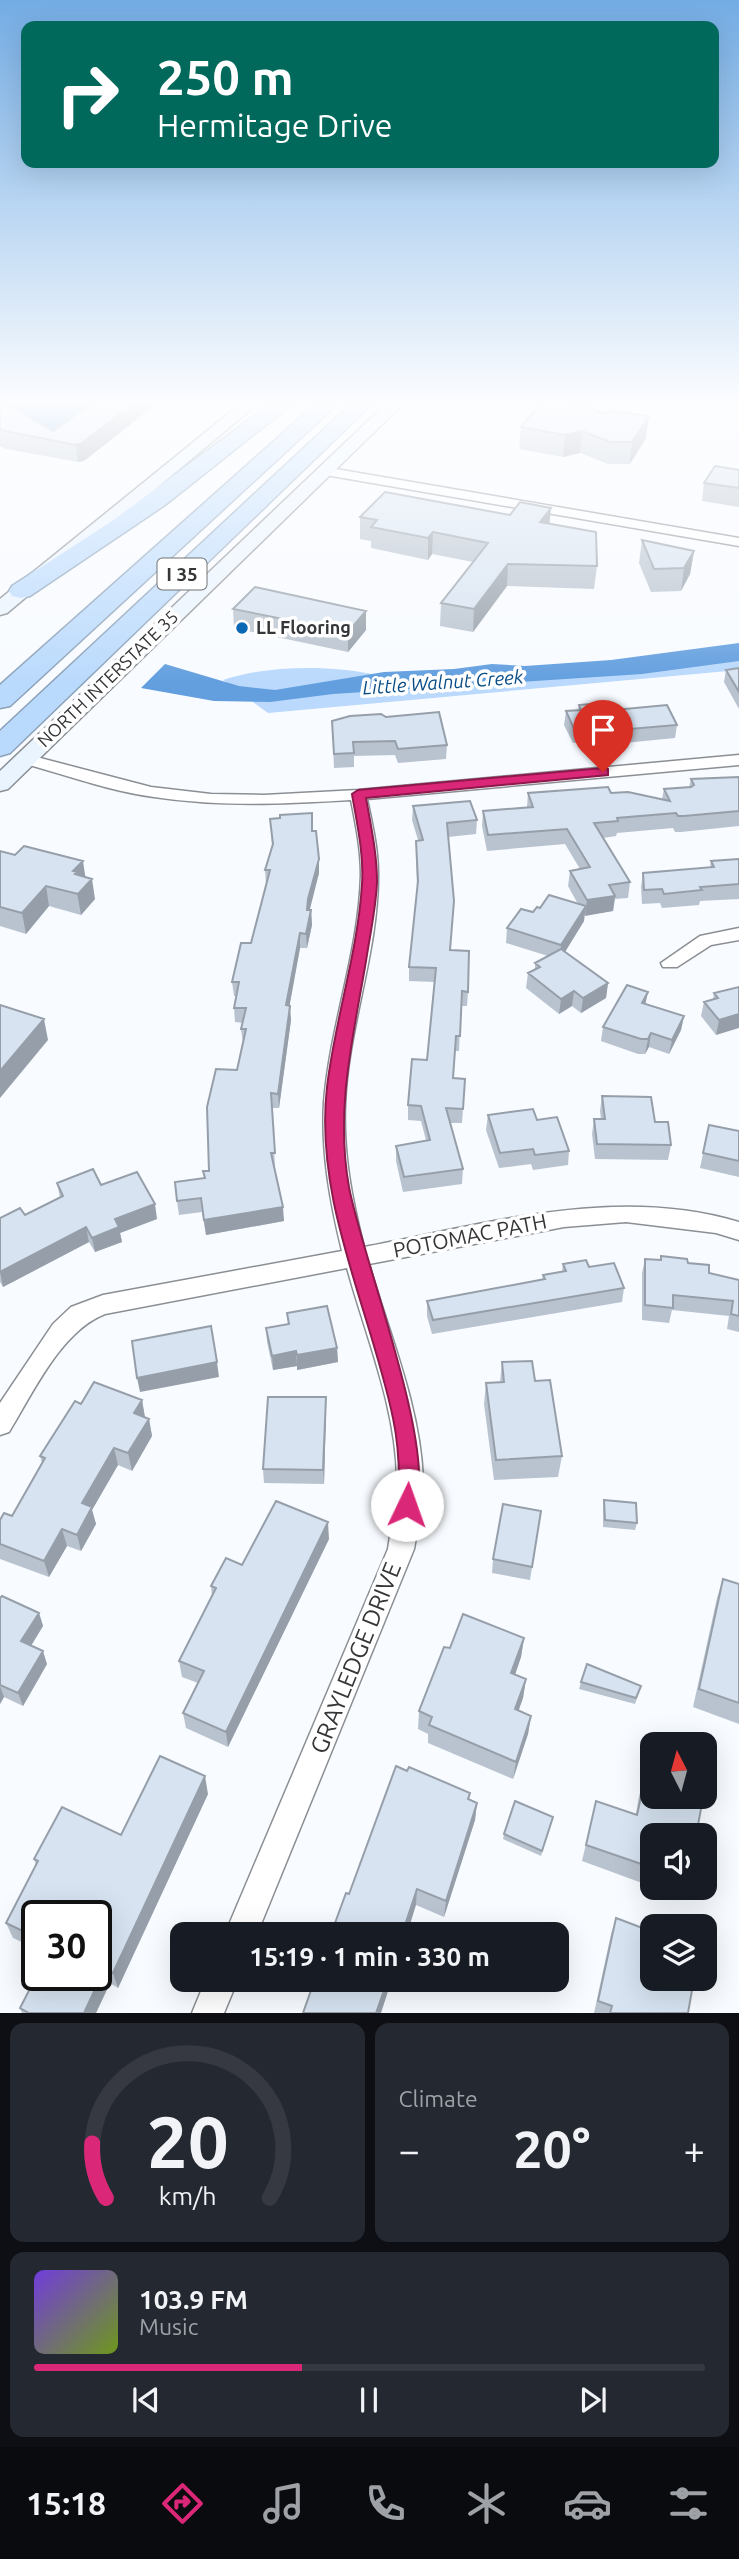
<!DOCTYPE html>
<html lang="en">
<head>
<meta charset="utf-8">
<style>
  body { margin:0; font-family:Ubuntu,sans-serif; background:#242831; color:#f1f3f6; height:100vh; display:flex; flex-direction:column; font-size:26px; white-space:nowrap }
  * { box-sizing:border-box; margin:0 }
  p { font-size:23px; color:#9ea1a6 }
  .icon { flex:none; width:38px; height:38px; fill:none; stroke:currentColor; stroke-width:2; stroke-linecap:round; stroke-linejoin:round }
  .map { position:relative; height:2013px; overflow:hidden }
  .side { display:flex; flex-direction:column; gap:10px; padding:10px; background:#0d0f14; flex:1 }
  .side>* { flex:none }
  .banner { position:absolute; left:21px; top:21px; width:698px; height:147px; border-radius:14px; box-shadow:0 7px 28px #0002; background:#00695c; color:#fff; overflow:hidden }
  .needle { width:46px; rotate:354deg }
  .buttons { position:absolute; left:640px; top:1732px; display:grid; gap:14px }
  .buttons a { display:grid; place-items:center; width:77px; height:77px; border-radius:14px; background:#171b24; box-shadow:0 7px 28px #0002; font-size:35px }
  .speed { position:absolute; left:21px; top:1900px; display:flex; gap:14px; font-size:35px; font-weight:700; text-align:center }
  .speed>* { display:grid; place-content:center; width:91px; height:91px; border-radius:50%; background:#171b24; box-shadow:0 7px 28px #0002; line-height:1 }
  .speed .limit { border:4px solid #111; border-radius:10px; background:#fff; color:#111 }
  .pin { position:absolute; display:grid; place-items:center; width:60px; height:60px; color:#fff; margin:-72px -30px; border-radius:50% 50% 50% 0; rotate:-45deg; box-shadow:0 0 7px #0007 }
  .pin .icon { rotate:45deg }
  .me { position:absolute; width:77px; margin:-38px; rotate:3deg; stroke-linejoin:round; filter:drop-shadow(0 0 5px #0008) }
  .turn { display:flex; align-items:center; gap:24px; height:147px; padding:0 21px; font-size:32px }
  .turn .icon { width:91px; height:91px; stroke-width:2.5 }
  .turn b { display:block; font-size:49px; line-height:60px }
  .big { font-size:52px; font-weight:700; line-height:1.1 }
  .side .card { flex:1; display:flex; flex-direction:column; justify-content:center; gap:10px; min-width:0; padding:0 24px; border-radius:14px; background:#242831 }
  .side .dial { align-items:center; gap:0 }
  .dial svg { height:182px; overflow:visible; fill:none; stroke:#363941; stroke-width:7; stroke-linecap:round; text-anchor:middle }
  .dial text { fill:#f1f3f6; stroke:none }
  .song { display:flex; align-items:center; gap:21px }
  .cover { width:84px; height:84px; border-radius:10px; background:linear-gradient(135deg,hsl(260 70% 55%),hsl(80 70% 35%)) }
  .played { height:7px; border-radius:4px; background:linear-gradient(90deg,#db2777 40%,#363941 40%) }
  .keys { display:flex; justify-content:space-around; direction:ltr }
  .heat { display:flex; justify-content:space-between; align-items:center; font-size:38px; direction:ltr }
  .side .tiles { flex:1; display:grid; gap:10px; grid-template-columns:1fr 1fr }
  .card:last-child { grid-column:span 2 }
  .trip { position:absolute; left:170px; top:1922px; width:399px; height:70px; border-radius:14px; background:#171b24; box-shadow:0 7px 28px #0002; font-weight:700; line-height:70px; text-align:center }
  .dock { display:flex; height:112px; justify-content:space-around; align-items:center; background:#090b0e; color:#9ea1a6 }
  .dock .icon { width:49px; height:49px }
  .dock .on { color:#db2777 }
  .dock b { font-size:32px; color:#f1f3f6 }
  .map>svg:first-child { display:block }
  .green { fill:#bad9fc }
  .water { fill:#639fdf }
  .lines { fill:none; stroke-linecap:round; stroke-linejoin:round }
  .street-casing { stroke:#8b8f94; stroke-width:3 }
  .secondary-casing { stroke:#8b8f94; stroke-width:3 }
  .highway-casing { stroke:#8ba1b8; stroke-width:3 }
  .street { fill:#fff; fill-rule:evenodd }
  .secondary { fill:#eaf4fe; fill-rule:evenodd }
  .highway { fill:#badafd; fill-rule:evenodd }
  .wall { fill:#b9c3cf }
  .shaded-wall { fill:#969fa9 }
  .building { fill:#d7e3f1; stroke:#969fa9; stroke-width:2 }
  .route { fill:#db2777; stroke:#8e194d; stroke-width:2 }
  .poi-dot { fill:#0a68b5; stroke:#fff; stroke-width:2.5 }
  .labels { text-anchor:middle; stroke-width:7; stroke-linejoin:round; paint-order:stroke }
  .far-poi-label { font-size:18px; font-weight:bold; fill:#343638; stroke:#fff; text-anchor:start }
  .far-street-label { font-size:18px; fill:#343638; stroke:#fff }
  .shield { fill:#fff; stroke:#717274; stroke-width:2 }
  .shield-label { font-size:19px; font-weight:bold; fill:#343638 }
  .far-water-label { font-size:19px; font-style:italic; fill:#084c86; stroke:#fff }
  .street-label { font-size:21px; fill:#343638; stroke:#fff }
  .near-street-label { font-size:24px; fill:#343638; stroke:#fff }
</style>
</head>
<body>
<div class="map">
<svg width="739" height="2013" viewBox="0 0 739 2013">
  <rect width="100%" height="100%" fill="#f8fbff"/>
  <path class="green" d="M739,647v23l-471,43 -45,-33c45,-15 107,-15 154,-5l184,-9z"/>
  <path class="water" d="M17,401h82l-46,31 -48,-28z
    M739,643v18l-97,13 -309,20 -63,8 -56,-1 -73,-13 24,-24 74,22 36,4 109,-18 70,-3 38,-5 33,2 86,-6z"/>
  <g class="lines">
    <defs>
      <path id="street" d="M324,467l415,71v8l-419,-72 -2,-3z
        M25,754l126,33 60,7 53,1 94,-5 381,-35v10l-372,34c5,24 11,49 11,74 1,78 -30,153 -33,232 -2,48 7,95 19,142 123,-23 251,-62 375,-25v18l-23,-7 -90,-11 -62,5 -195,37c20,70 51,141 54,215 0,24 -5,47 -9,70l-157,385h-32l163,-385c3,-23 10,-46 9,-70 -1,-72 -31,-142 -50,-211l-242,46c-44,17 -72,79 -96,118l-9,3v-32l53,-79 18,-17 32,-12 239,-44c-12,-49 -21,-99 -18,-149 6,-76 35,-150 37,-227 0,-25 -5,-50 -10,-75 -66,4 -131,7 -197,-3 -45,-6 -91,-23 -135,-35l-2,-3z
        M739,928v12l-28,5 -34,22h-14l-2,-4 39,-27z
        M206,1979h32l-14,34h-32z"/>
      <path id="secondary" d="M244,401h17l-254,212 -7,2v-16z
        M389,401h17l-398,388 -8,2v-20z"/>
      <path id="highway" d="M274,401h22l-131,104 -135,91 -9,2 -9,-2 -3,-5 3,-5 103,-67z
        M319,401h22l-331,305 -10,2v-23z
        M354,401h21l-365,352 -10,3v-25z"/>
    </defs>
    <use href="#street" class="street-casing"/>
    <use href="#secondary" class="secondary-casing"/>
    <use href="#highway" class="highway-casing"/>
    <use href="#street" class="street"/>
    <use href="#secondary" class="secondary"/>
    <use href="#highway" class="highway"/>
  </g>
  <path class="wall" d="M0,401l53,30 43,-30h64l-76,60 -6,1 -72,-13 -6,-3z
    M542,402l104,36 -16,26h-22l-28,-11 -17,4 -44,-8 2,-22z
    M739,470v37l-37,-6 2,-18z
    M360,517l189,7 48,42 -3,23 -87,-3 -34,46 -33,-6 1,-23 32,-41 -41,-8 -4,6 -57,-12v-7l-11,-2z
    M642,540l52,11 -4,23 -9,17 -30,1 -12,-29z
    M233,609l133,21 -18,22 -114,-24z
    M739,668v41l-15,-27 2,-12z
    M579,705l35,5 63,15 -2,13 -71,7 -2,-5 -29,3 -9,-18 2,-14 12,-1z
    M386,717l61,28 -1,14 -48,4 -3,-8 -41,1v11l-20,1 -2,-47z
    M739,777v49l-58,6h-6l-2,-4 -56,5 -1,3 -13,2 27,44 -2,16 -13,1 -2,12 -29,4v6l-19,31 43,31 -2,15 -25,15 -9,-7 -13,8 -33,-26 2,-15 7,-3v-7l13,-7 -42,-13 1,-15 33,-20 38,-4 -10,-18 2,-15 10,-2 -15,-25 -78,7 -5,-25 1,-15 44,-4 1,-14h83l51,6 2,-10 25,-2 2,-8z
    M413,806l64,14 -1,14 -28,3 2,113 18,42 -1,14h-6l-2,45h-4l-2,27 12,1 -3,44h-12l13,46 -1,15 -59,8 -7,-31v-15l30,-6 -5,-19 -13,-1v-15l19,-45 7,-78 -25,-1v-14l8,-79 -1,-33v-14l2,-1 -6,-20z
    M270,819l42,12 7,28v14l-10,37h2l1,15 -5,23h-7l-11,58 2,14 -12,88h-7l3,59h-1l10,54 -78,14 -4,-23 -23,3 -2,-14 27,-23 5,-7 28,-101 6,-27 -2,-14 2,-6 -8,-1 -1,-14 2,-12h-2l-2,-14 19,-39 15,-59 -1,-14 7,-24z
    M0,851l85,26 10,22 -14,16 -32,-9 -23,28 -26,-8z
    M739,859v40l-39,2 -1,4 -37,3 -2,-5 -18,1 -1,-17 2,-14 67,-6 1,-6z
    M739,987l-23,48 -15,-19 3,-14 9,-3 1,-6z
    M646,1004l38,12 -3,14 -12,24 -20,-7 -4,7h-7l-37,-13 2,-14z
    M602,1096l53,26 16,23 -3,15 -73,-1 -3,-25 2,-15h7l-1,-8z
    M488,1115l49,5 32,31 -1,14 -35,5 -2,-6 -32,4 -13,-38z
    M709,1125l30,6v46l-39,-9z
    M57,1183l44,2 56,34 -37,14 2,9 -27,10 -6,-10 -86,45 -3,-5v-64l25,-3 35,-17z
    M661,1256l27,7 21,10 30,7v52l-12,-3 2,-13 -57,-6 -3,13 -27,-3v-47l3,-14 15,1z
    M563,1264l26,3 35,21 -2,14 -190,32 -5,-18v-15l115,-21 1,-5 19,-4z
    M287,1313l50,35 1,14 -41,8v-4l-24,4 -6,-28 -1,-14 22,-4z
    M502,1362l60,94 -4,21 -64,3 -10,-76 2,-21 14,-1z
    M142,1400l3,17 4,2 3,17 -20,35 -14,-6 -26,45 4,14 -15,27 -14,-5 -18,31 -49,-18v-39l12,-4 30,-53 -2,-7 41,-52z
    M326,1411l-2,73 -60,-1 -1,-14z
    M604,1500l33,23 -2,7 -32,-3v-20z
    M541,1511l-11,69 -38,-7 1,-14z
    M329,1539l-101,208 -42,-19 -3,-15 15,-30 -16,-6 -3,-16 33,-65 -1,-10 31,-21z
    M723,1579l16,5v140l-46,-17 24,-109z
    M0,1598l39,15 4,13 -12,20 16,18 -24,42 -19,-9 -4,7z
    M524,1638l-3,19 -6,18 11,4 -3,19 -5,12 13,6 -3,18 -15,45 -85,-36v-9l-10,-5 1,-18 31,-63z
    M581,1682l60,4 -6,18 -56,-15z
    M407,1771l63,22 -1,6 8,4 -2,17 -31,97 -28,-12 -67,-11z
    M645,1779l8,57v51l-71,-26 14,-60 40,13 3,-18z
    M208,1794l-90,194 -8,-5 -14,30h-74l-2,-5 76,-32 -59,-60v33l-24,-11 -7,-15 30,-58 -2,-6 87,-24z
    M553,1817l-12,39 -38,-17 1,-5z
    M657,1888h28l-3,9z
    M616,1918l72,95h-94l17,-79z"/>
  <path class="shaded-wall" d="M137,401h23l-76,60 -6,1 -2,-17z
    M649,416l-3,22 -16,26 2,-22z
    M582,431l-2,22 -17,4 2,-22z
    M551,508l-2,21 -9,-7z
    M433,532l-1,22 -4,6v-22z
    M694,551l-4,23 -9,17 3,-23z
    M508,564l-1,22 -34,46 1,-23z
    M366,611v19l-18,22v-20z
    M319,859v14l-10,40 -2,-3 1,-11z
    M83,861l3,20 6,-2 3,20 -14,16 -8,-44z
    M46,886l3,20 -23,28 -4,-21z
    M615,896l-2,15 -28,5 2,-16z
    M586,906l-2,15 -24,39 1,-15z
    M311,910l1,15 -5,23 -1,-14z
    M300,933v15l-13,72 -1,-15z
    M608,983l-2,15 -25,15 2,-15z
    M574,991l-2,15 -13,8 2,-15z
    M648,992l-3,14 -3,-3z
    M290,1006l1,14 -12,88 -1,-14z
    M739,1014v14l-23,7 3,-15z
    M684,1016l-3,14 -12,24 3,-14z
    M44,1019l4,21 -48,58v-27z
    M651,1033l-2,14 -4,7 3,-15z
    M155,1204l2,15 -37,14 2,9 -27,10 -3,-14 23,-19z
    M283,1207l1,14 -78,14 -2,-15z
    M86,1227l3,15 -86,45 -3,-15z
    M337,1348l1,14 -41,8v-15z
    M296,1351l1,15 -24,4 -1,-14z
    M217,1362l2,15 -79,15 -3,-14z
    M326,1397v14l-2,73 -1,-14z
    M142,1400l3,18 -11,-5z
    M149,1419l3,17 -20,35 -4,-18z
    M114,1448l4,17 -26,45 4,14 -15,27 -4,-16 5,-32z
    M328,1522l1,17 -101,208 -2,-15z
    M62,1529l5,17 -18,31 -5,-16z
    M39,1613l4,13 -17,28 -5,-13z
    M524,1638l-3,19 -12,35 2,-19z
    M43,1651l4,13 -24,42 -5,-13z
    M526,1679l-3,19 -10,29 2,-18z
    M0,1686l4,11 -4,7z
    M531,1716l-3,18 -15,45 3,-17z
    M205,1776l3,18 -90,194 -5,-15z
    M477,1803l-2,17 -31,97 2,-16z
    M417,1889l-1,16 -9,29h-5z
    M105,1968l5,15 -14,30h-12z
    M388,1979h4l-11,34h-5z"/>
  <path class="building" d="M0,401l53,30 43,-30h41l-55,42 -6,2 -76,-15z
    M546,401l41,5 15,8 9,-3 38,5 -17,26h-22l-28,-11 -17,4 -44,-8 21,-25z
    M715,466l24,4v18l-35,-5z
    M385,492l125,23 10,-13 31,6 -11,14 56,10 1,34 -89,-2 -34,45 -33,-6 47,-60 -55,-11 -5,6 -57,-11 6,-7 -17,-3z
    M642,540l52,11 -10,17 -30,1z
    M255,587l111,24 -18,21 -115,-23z
    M739,668v24l-13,-22z
    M600,703h11l3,7 53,-5 10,20 -71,6 -2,-4 -30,2 -8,-18 15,-1 -2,-5z
    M439,712l8,33 -49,4 -3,-8 -42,1 1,11 -20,1 -2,-33 18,-5 31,-2 5,3z
    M739,777v34l-55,5h-6l-2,-3 -59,5 1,3 -24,2 36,59 -21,3 6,11 -28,4 -17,-29 20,-4 -23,-38 -79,6 -5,-24 50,-4 -5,-14 80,-6 3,6 17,-1 42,9 -6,-12 27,-2 3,-2 -3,-6z
    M470,801l7,19 -30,3 7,78 -4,49 19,1 -1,41 -6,-1 -2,45h-4l-3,42 12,1 -2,30 -17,-1 17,61 -59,8 -8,-31 34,-6 -9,-34 -13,-1 4,-46 15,1 9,-92 -27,-1 9,-86 -2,-40 7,-1 -10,-34z
    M312,813v18h4l3,28 -11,40 -1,11h4l-5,24 -6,-1 -14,72 4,1 -12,88 -7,-1 4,60h-4l12,54 -79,13 -3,-22 -24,3 -2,-19 30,-4 -2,-7h6l-2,-64 9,-38 21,1 9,-41h-5l5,-21h-12l5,-26h-7l9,-39h10l19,-73h-5l8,-26 -3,-25 10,-1v-3z
    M24,846l59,15 -10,10 4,1 -2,2 17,5 -14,15 -32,-8 -24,27 -22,-6v-56l15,4z
    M739,859v25l-39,3 2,3 -38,4 -2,-5 -18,1 -1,-17 71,-6 -3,-6z
    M549,895l37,11 -25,39 -54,-17 14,-19 12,3 4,-5 3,1z
    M561,949l47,34 -25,15 -9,-7 -13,8 -33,-26 12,-6 -5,-4z
    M627,985l21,7 -6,11 42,13 -12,24 -21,-7 -3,6h-7l-38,-12z
    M739,987v27l-20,6 -15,-18 14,-4 -4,-5z
    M0,1005l44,14 -44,52z
    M602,1096l49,1 4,25h13l3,23 -74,-1 -3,-25h11z
    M533,1109l4,11 20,-3 12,34 -34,4 -2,-6 -33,4 -12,-38z
    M709,1125l30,6v30l-36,-8z
    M93,1169l8,16 36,-13 18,32 -40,15 4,8 -27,11 -6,-11 -86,45v-54l20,-10 5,7 38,-19 -6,-13z
    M661,1256l26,3 1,4 21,2v8l30,7v36l-8,-2 2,-13 -60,-6v13l-28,-3v-46l16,1z
    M586,1260l3,7 25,-4 10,25 -191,32 -6,-19 118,-22 -2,-4 23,-4 -3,-7z
    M327,1306l10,42 -40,7 -1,-4 -24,5 -6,-28 23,-4 -2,-11z
    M211,1326l6,36 -80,16 -5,-37z
    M532,1361l3,20 15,-1 12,76 -66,4 -10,-77 18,-1 -2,-20z
    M94,1382l48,18 -8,13 15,6 -21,34 -14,-5 -32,55 10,4 -15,28 -15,-6 -18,32 -44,-17v-24l4,-7 8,3 33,-58 -5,-2 35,-55 6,3z
    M268,1397h58l-3,73 -60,-1z
    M604,1500l32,3 1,20 -32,-3z
    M276,1501l52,21 -102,210 -43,-19 21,-42 -25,-10 37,-73 -5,-2 15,-28 16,7z
    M503,1504l38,7 -9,56 -39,-8z
    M723,1579l16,5v119l-40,-14z
    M2,1596l37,17 -18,28 22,10 -25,42 -18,-8v-87z
    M463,1614l61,24 -13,35 15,6 -11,30 16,7 -15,46 -87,-37 3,-8 -13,-6 25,-64 6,1z
    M587,1664l54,22 -5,12 -55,-16z
    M160,1756l45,20 -92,197 -8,-5 -21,45h-55l-9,-5 17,-33v1h59v-60h-59v22l-31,-15 32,-62 -4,-2 28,-52 59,28z
    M396,1766l11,5 2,-4 61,26 -2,6 9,4 -31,98 -29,-12 -15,45h-71l15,-41 3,1z
    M645,1779l8,3v15h47l3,1 -7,38h-43v32l-67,-23 10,-44 41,14z
    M515,1801l38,16 -11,34 -38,-17z
    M616,1918l37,14v47h41l-6,34h-78l2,-7 -14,-5z
    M315,1979h73l-12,34h-73z"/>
  <linearGradient id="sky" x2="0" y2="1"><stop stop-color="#73ace4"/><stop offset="0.59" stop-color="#fcfdff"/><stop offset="1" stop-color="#fcfdff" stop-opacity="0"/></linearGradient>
  <rect width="739" height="682" fill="url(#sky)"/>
  <path class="route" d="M603,768l5,1v6l-242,23c5,28 11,56 11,84 -1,26 -7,53 -11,79 -13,77 -31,148 -17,226 13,72 91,267 65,325l-7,2 -8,-2c-4,-11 0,-20 0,-31 0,-20 -2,-44 -6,-63 -23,-110 -79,-216 -66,-331 8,-68 31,-135 35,-203 2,-30 -5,-60 -10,-90l6,-4z"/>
  <circle class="poi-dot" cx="242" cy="628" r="7"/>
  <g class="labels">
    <g class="far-poi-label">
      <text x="256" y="634">LL Flooring</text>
    </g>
    <g class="far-street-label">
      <text transform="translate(108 679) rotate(-44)" y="6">NORTH INTERSTATE 35</text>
    </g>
    <rect class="shield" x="157.5" y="558.5" width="49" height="31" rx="5"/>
    <g class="shield-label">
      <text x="182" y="581">I 35</text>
    </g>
    <g class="far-water-label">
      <text transform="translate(443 682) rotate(-4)" y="7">Little Walnut Creek</text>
    </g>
    <g class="street-label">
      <text transform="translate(470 1236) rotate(-11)" y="7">POTOMAC PATH</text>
    </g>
    <g class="near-street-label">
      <text transform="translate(356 1658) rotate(-68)" y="8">GRAYLEDGE DRIVE</text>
    </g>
  </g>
</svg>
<div class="buttons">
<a><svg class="needle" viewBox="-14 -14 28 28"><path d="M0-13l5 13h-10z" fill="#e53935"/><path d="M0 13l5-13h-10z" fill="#9ea1a6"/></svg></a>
<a><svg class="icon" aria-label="sound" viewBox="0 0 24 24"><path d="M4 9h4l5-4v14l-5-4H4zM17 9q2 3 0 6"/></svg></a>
<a><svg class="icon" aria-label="layers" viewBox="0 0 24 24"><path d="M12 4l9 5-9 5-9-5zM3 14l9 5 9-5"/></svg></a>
</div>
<div class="speed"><div class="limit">30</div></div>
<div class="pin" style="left:603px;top:772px;background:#d93025"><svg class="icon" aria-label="arrive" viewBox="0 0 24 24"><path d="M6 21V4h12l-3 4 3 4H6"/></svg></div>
<svg class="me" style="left:407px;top:1505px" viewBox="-20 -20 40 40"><circle r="19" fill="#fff"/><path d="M0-13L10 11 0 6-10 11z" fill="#db2777"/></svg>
<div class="trip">15:19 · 1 min · 330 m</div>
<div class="banner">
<div class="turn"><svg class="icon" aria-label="right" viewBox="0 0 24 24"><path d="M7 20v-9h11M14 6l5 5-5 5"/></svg><div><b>250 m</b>Hermitage Drive</div></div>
</div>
</div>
<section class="side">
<div class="tiles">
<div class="card dial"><svg viewBox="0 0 100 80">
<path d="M14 69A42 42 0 1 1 86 69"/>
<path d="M14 69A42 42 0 0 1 8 45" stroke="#db2777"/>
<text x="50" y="56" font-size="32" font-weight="700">20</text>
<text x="50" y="72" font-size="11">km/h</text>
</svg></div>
<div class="card"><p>Climate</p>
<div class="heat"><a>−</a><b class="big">20°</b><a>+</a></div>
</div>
<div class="card">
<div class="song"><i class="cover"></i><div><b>103.9 FM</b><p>Music</p></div></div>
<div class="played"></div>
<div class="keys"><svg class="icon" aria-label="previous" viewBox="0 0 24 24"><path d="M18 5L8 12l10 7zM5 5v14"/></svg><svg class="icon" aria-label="pause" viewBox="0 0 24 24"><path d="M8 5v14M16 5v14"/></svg><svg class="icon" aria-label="next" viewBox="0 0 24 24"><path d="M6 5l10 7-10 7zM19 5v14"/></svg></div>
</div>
</div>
</section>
<nav class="dock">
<b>15:18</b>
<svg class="icon on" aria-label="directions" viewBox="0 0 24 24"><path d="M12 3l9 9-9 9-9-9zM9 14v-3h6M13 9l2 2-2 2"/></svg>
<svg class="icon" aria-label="music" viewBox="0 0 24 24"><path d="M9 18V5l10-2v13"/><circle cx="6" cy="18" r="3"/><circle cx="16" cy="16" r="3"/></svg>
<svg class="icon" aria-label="phone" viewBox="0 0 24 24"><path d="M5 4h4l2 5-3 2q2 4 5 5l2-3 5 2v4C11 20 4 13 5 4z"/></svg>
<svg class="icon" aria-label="climate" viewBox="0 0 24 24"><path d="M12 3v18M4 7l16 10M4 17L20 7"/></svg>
<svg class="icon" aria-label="car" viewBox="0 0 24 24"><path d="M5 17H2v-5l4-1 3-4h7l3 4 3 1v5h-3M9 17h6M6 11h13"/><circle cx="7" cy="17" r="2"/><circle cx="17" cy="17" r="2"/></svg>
<svg class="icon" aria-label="filters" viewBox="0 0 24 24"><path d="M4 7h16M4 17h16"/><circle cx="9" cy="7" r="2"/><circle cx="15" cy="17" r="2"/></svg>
</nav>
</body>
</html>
